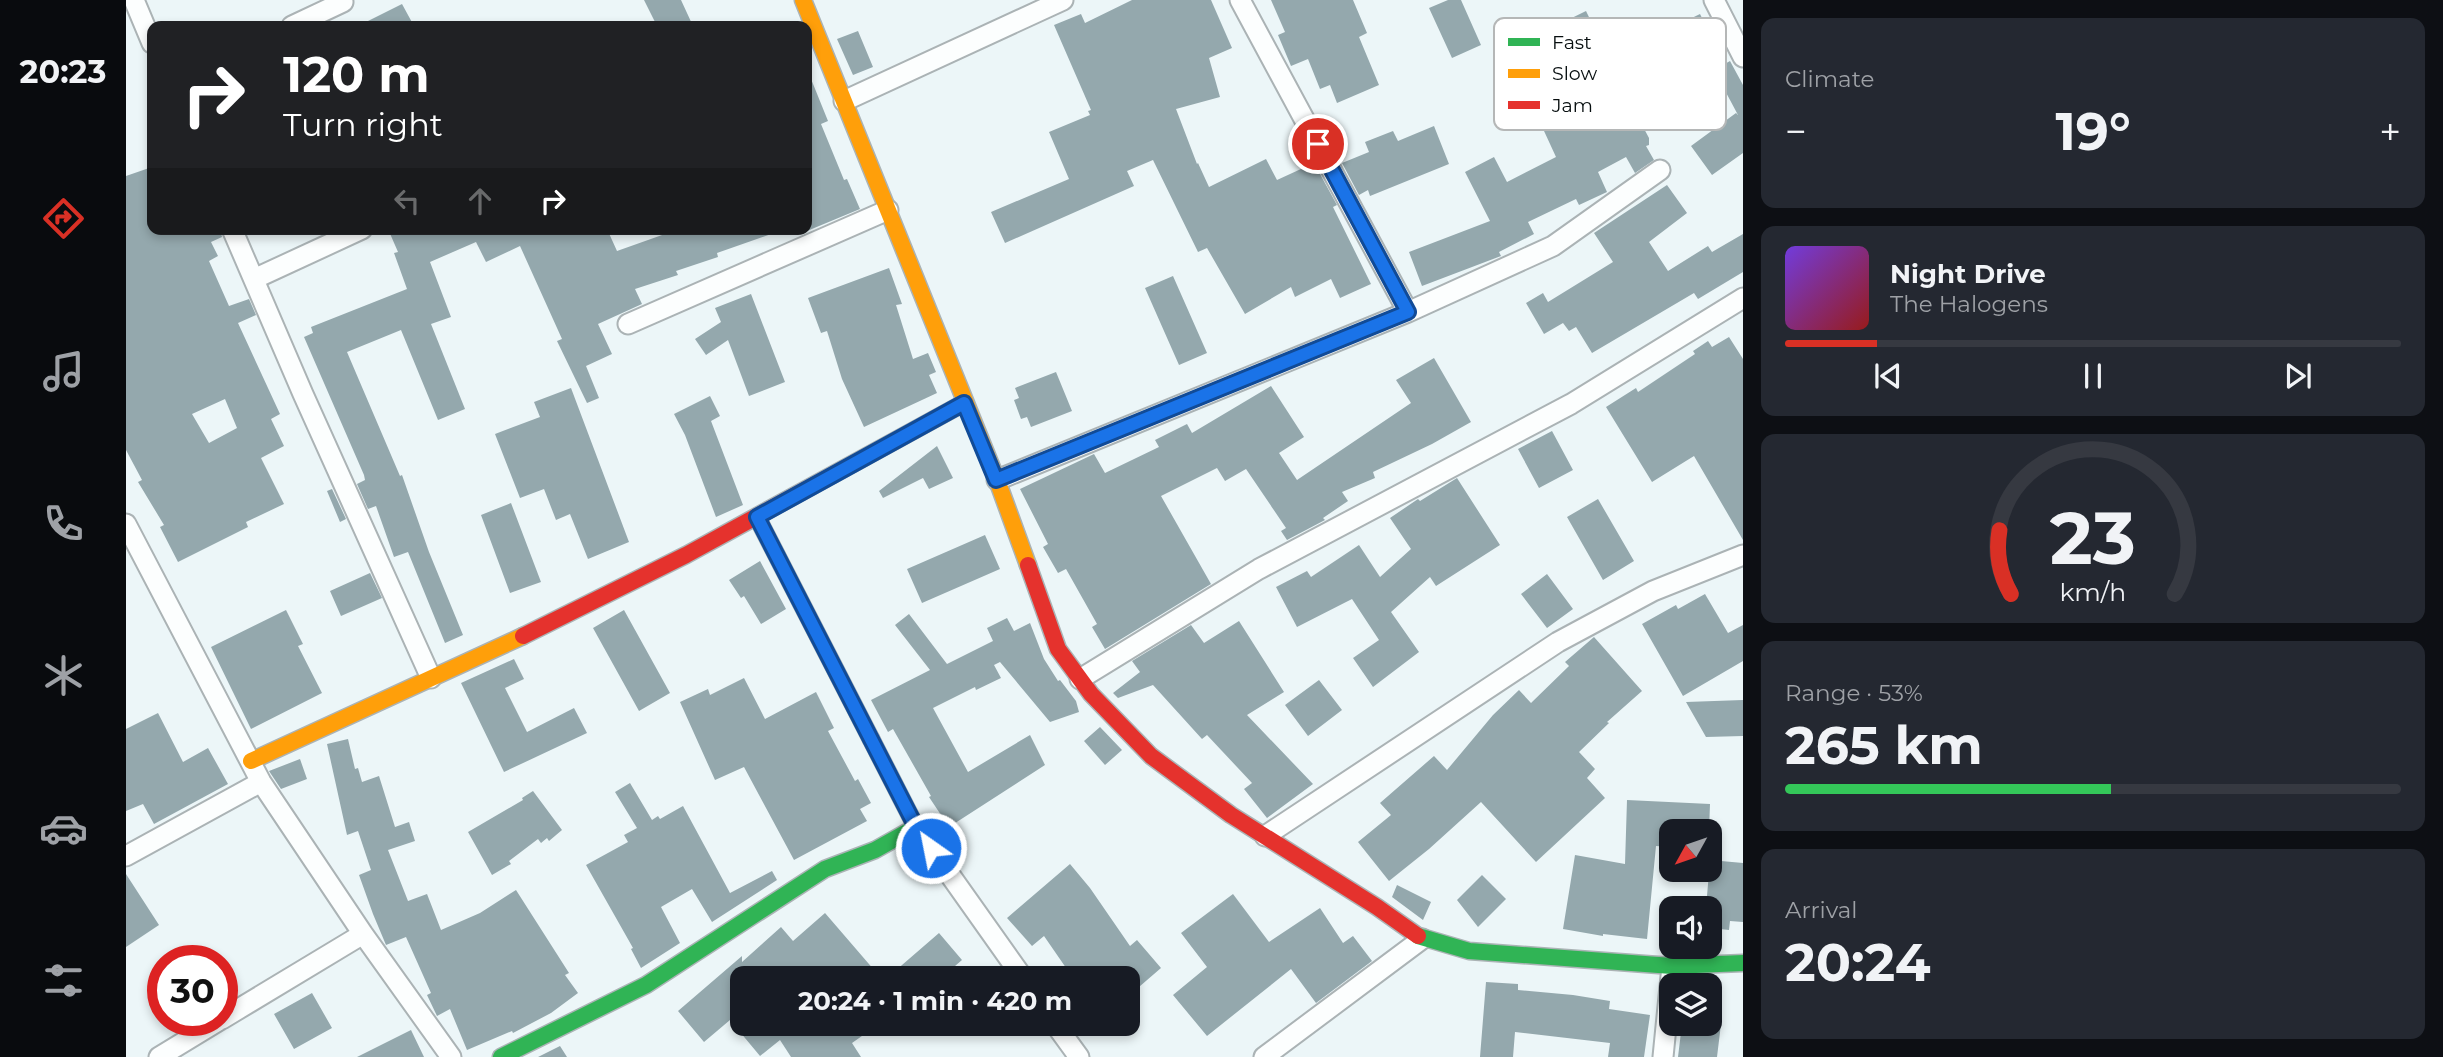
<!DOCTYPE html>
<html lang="en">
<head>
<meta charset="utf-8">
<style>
  body { margin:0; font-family:Montserrat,sans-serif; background:#242831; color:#f1f3f6; height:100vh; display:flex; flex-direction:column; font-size:26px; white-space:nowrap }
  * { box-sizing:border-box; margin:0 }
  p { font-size:23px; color:#9ea1a6 }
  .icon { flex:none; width:38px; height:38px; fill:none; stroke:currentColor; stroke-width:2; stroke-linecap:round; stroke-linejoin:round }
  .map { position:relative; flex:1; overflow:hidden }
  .panel { display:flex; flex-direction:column; gap:18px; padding:18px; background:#0d0f14; width:700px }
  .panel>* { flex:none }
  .top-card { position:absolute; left:21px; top:21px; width:665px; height:214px; border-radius:14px; box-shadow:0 4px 10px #0003; background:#202124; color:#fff; overflow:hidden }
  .needle { width:46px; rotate:230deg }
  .fabs { position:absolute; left:1533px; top:819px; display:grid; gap:14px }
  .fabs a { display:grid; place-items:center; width:63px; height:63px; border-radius:14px; background:#171b24; box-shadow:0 4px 10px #0003; font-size:35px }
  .speed { position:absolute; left:21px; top:945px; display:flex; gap:14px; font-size:35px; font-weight:700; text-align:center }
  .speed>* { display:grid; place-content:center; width:91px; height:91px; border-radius:50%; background:#171b24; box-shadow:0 4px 10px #0003; line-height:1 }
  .speed .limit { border:10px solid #d22; background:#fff; color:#111 }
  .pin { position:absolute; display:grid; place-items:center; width:60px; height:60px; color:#fff; margin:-30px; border:4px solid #fff; border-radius:50%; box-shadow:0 2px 7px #0007 }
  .me { position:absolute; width:77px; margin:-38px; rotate:327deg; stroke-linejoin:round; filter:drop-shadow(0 0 5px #0008) }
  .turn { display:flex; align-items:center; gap:24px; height:147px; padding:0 21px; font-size:32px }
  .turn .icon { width:91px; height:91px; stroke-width:2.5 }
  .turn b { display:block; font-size:49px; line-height:60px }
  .lanes { display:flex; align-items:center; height:66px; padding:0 21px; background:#0003; justify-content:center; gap:35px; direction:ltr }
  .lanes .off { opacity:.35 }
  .big { font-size:52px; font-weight:700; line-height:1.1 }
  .panel .widget { flex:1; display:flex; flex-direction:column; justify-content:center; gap:10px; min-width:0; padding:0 24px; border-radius:14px; background:#242831 }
  .panel .dial { align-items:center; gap:0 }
  .dial svg { height:182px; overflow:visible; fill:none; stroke:#363941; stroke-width:7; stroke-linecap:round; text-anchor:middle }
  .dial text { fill:#f1f3f6; stroke:none }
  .song { display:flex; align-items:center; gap:21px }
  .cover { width:84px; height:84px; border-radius:10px; background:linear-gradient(135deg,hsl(260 70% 55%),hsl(0 70% 35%)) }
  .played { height:7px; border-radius:4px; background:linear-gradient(90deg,#d93025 15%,#363941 15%) }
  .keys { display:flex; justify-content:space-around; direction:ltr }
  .heat { display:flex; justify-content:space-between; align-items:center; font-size:38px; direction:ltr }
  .charge { height:10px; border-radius:5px; background:linear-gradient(90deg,#34c759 53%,#363941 0) }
  .trip { position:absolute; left:604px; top:966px; width:410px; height:70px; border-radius:14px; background:#171b24; box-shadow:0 4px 10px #0003; font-weight:700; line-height:70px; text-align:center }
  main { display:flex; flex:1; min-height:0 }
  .menu { display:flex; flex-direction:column; width:126px; justify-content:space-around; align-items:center; background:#090b0e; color:#9ea1a6 }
  .menu .icon { width:49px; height:49px }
  .menu .selected { color:#d93025 }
  .menu b { font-size:32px; color:#f1f3f6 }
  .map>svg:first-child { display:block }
  .building { fill:#94a8ad; fill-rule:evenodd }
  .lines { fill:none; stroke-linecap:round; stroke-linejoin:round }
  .street-casing { stroke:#abb3b5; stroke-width:23 }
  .fast-casing { stroke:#abb3b5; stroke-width:19 }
  .slow-casing { stroke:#abb3b5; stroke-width:19 }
  .jam-casing { stroke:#abb3b5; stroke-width:19 }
  .street { stroke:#fcfefe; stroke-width:19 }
  .fast { stroke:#30b455; stroke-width:16 }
  .slow { stroke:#ff9f0a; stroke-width:16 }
  .jam { stroke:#e5322d; stroke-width:16 }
  .route-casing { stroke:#114b97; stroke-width:18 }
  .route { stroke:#1a73e8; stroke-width:12 }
  .key { fill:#fff; stroke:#b5b7b7; stroke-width:2 }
  .key-label { font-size:19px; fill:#070e0f }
</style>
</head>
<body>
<main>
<nav class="menu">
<b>20:23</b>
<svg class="icon selected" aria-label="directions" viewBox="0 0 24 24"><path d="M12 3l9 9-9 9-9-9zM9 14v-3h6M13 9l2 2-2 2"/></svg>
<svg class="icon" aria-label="music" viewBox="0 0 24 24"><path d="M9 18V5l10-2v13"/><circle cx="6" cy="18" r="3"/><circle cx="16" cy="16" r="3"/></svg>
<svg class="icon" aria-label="phone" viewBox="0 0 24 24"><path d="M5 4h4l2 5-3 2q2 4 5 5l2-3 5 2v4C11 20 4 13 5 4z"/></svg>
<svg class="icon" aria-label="climate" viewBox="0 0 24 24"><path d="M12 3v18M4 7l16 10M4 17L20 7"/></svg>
<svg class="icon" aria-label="car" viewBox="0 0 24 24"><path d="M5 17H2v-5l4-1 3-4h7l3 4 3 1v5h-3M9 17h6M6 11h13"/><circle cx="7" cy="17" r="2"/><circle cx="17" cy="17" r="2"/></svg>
<svg class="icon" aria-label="filters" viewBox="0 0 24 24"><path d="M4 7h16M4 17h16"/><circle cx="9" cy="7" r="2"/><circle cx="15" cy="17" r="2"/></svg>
</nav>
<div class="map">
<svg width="1617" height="1057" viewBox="0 0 1617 1057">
  <rect width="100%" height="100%" fill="#ecf6f8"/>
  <path class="building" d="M518,0h37l12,26h-36z
    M1006,0h79l21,48 -23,10 11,39 -44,12 21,55 1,-1 11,24 57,-28 11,21 37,-17 23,42 -4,2 38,77 -31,14 -9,-19 -36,18 -4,-10 -46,27 -38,-66 -9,4 -45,-92 -26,11 7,15 -129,57 -14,-31 78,-33 -20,-47 41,-17 -2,-4 3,-1 -37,-85 27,-11 4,9z
    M1145,0h82l14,33 -8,4 20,48 -42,18 -7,-18 -10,4 -12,-30 -17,7 -13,-31 7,-3z
    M1322,0h13l20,45 -29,13 -23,-50z
    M276,4l12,22h-56z
    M1460,11l20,41 -2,2 45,84v7l-3,1 8,14 -19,13 -9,-16 -28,15 9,20 -28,13 -3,-6 -48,23 6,12 -35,18 2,4 -79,30 -13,-34 81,-31 -25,-49 29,-15 13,25 49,-25 -52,-113 33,-15 2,5z
    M1574,14l20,40 -71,35 -27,-37z
    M732,31l15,36 -20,8 -16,-36z
    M1604,61l13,24v68l-31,22 -21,-29 45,-33 2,2 -24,-45z
    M681,69l21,52 -7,3 23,56 3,-1 13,30 -53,22z
    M1308,126l15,38 -79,32 -2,-6 -9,5 -17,-32 27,-11 -4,-10 28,-11 5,10z
    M26,167v62h68l2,8 -11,5 7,14 -9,5 20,45 20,-7 7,16 -18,8 42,91 -9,5 13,27 -23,12 23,46 -38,18 2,5 -70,35 -18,-35 4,-2 -26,-43 4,-2 -16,-30v-274zM99,399l12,29 -28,15 -17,-29z
    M1541,185l20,28 -38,29 19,29 40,-25 4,6 31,-18v38l-45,27 -4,-6 -102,60 -16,-26 -7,4 -6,-8 -19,11 -18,-31 17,-10 5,9 65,-40 -19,-29z
    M262,229h219l10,22 62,-22h97l1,3 -60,21 1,4 -42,14 2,4 -43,14 7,15 -44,20 14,30 -26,12 13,32 -12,5 -30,-62 5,-2 -42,-93 -34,16 -10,-20 -46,20 21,55 -20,7 34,85 -27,11 -37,-90 -54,22 53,124 2,-1 27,77 34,83 -18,8 -37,-91 -14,5 -18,-51 -8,3 -11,-25 8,-4 -1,-5 -60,-138 9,-4 -2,-6 96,-38 -13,-36 4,-1z
    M763,268l13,36 -6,1 17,54 15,-6 8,19 -7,3 8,18 -73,34 -22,-48 -15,-48 -6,2 -13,-35z
    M1047,276l34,77 -28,12 -34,-77z
    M625,294l34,88 -36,14 -21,-56 -22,15 -11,-16 26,-17 -6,-14z
    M1603,337l14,22v181l-49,-84 -42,26 -46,-75 30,-19 2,4 57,-38 -2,-3 15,-10 4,6z
    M1308,358l37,64 -39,22 -59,28 2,6 -33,14 6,9 -25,17 2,2 -38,20 -6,-9 5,-3 -40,-59 -21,12 -8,-13 -56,28 50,88 -106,65 -13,-22 5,-3 -31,-55 -8,4 -15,-26 5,-3 -28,-55 74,-35 11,19 54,-26 -4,-7 32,-16 5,9 79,-47 33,51 -25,16 18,27 114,-77 -15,-23z
    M930,372l16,39 -41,16 -4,-10 -6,2 -7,-19 5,-2 -4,-10z
    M445,388l58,154 -41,17 -18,-45 -14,6 -12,-31 -24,9 -25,-64 45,-17 -6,-15z
    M584,396l10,20 -9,5 32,84 -27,12 -31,-82 -11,-21z
    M1426,431l21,39 -34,18 -21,-39z
    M811,446l16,32 -24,11 -6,-11 -40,20 -4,-7z
    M1331,478l43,67 -64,41 -6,-9 -39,35 28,40 -46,35 -20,-29 26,-18 -27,-41 -55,28 -21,-40 31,-16 4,6 48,-32 21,32 31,-28 -21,-31 28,-19 2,2z
    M206,489l14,30 -6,3 -13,-31z
    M1472,499l36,62 -31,19 -36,-63z
    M385,503l30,79 -31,11 -29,-78z
    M859,535l15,34 -78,34 -15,-34z
    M634,561l26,48 -25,15 -17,-28 -3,2 -12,-18z
    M244,573l12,25 -41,18 -11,-25z
    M1421,574l26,35 -26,19 -26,-34z
    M1579,594l23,39 15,-8v36l-60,35 -41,-72 34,-19 2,4z
    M160,610l17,34 -5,2 24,47 -71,36 -40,-82z
    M498,610l46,83 -31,18 -46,-83z
    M783,614l38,50 46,-23 -6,-13 20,-10 7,13 16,-8 14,36 14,22 2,-1 16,21 3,11 -29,10 -50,-60 -6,3 7,13 -25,12 -1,-3 -42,21 35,64 62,-37 15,30 -96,62 -20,-30 2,-1 -38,-67 -5,3 -17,-32 59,-30 -35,-45z
    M1113,621l45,71 -37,23 66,69 -46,34 -23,-29 8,-6 -45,-48 -5,4 -49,-54 -35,13 -5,-5 27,-21 -8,-11 59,-36 13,18z
    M1468,637l48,54 -35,31 2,1 -30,29 16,17 -8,9 18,20 -69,64 -55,-60 -52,47 -40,32 -31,-39 33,-27 -11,-12 54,-47 13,14 46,-55 26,-25 12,13 38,-37 -4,-4z
    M388,659l10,20 -19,9 22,44 47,-24 13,25 -83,39 -43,-89z
    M618,678l21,41 51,-27 18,36 -6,3 27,50 3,-2 13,24 -11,6 7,12 -73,39 -50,-93 -29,13 -35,-78 28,-13 2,6z
    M1193,680l23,30 -34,26 -23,-31z
    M1617,700v36l-37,1 -20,-35z
    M32,713l25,49 25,-14 20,36 -74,40 -11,-20 -17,7v-82z
    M974,727l22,23 -17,15 -21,-24z
    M222,739l7,30 3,-1 4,14 17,-6 16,51 14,-5 6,19 -27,9 20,51 19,-7 14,36 39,-17 36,-23 53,83 -4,2 13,18 -27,20 -38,20 -1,-2 -45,19 -17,-41 -13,7 -10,-21 4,-2 -25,-56 -20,8 -13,-31 -14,-39 12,-5 -13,-39 -11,4 -20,-91z
    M174,759l7,20 -26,10 -12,-18z
    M504,783l22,37 6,-4 2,3 23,-13 47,87 42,-22 5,9 -65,42 -20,-33 -31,18 19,36 -39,25 -10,-19 2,-1 -47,-83 42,-23 -4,-7 13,-7 -22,-36z
    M407,791l29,39 -13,11 -2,-3 -6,5 -3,-4 -29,22 2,3 -19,11 -24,-43 55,-32 -1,-2z
    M1501,800l83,4 -1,27h-38v16l-15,-1 -9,93 -44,-5v2l-40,-7 12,-74 50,9z
    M1584,860l33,3v59l-13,-1 -1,9 -18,-2 -1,-20h-4z
    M944,864l20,24 40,58 7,-6 24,28 -29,25 -5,-6v-9h-54l-29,-42 -12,10 -25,-28z
    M0,874l33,51 -33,22z
    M1356,875l24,24 -28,28 -21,-27z
    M1271,885l34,17 -8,18 -31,-23z
    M1107,894l36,48 51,-34 23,35 10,-7 19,25 -56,42 -25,-34 -84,67 -34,-41 34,-28 -26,-34z
    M699,913l56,65h-139v46h137l-27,19 9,14h-70l-11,-17 -20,16 -30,-36 -26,22 -26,-31 64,-55v6l39,-35 12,14z
    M813,933l23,27 -21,18h-54z
    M1360,982l32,2v6l55,5 37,6 -1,8 41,6 -6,42h-36l2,-14 -95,-11 -2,25h-33z
    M186,993l20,35 -38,21 -20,-35z
    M1556,1024h39l-4,33h-39z
    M285,1030l13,27h-67z
    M434,1046l7,11h-29z"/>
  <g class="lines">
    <defs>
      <path id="street" d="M8,0l18,43
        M1114,0l168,312
        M1588,0l29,57
        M166,26l51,-24
        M718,101l219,-101
        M106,229l71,165 128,284
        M128,279l108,-50
        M502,324l260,-114
        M871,480l411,-168 145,-66 107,-76
        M0,524l135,258 102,152 88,123
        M954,679l179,-110 312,-165 172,-106
        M790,827l107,151
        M1139,836l293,-194 95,-51 90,-36
        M0,856l135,-74
        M96,1019l141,-85
        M929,1024l24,33
        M33,1057l61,-37
        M1138,1057l158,-118
        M1537,1057l9,-91"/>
      <path id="fast" d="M1292,936l51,15 203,15 71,-3
        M375,1057l145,-72 179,-116 50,-19 41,-23 -45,-88"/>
      <path id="slow" d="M677,0l194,480 31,85
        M125,761l272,-125"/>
      <path id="jam" d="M631,517l114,222
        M902,565l30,84 33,45 60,62 80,59 146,92 41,29
        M397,636l163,-81 278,-152"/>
    </defs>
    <use href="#street" class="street-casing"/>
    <use href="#fast" class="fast-casing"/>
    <use href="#slow" class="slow-casing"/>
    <use href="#jam" class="jam-casing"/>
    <use href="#street" class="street"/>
    <use href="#fast" class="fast"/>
    <use href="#slow" class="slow"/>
    <use href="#jam" class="jam"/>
  </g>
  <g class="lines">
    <defs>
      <path id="route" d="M805,848l-15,-21 -159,-310 207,-114 32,77 412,-168 -90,-168"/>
    </defs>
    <use href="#route" class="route-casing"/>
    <use href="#route" class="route"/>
  </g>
  <rect x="1368" y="18" width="232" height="112" rx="10" class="key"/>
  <rect x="1382" y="38" width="32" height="8" fill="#30b455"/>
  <rect x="1382" y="69" width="32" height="9" fill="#ff9f0a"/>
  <rect x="1382" y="101" width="32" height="8" fill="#e5322d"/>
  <g class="key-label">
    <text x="1426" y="49">Fast</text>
    <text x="1426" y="80">Slow</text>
    <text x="1426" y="112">Jam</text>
  </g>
</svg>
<div class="fabs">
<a><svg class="needle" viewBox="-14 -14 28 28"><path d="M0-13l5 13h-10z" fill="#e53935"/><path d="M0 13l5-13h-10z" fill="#9ea1a6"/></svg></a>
<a><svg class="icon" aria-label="sound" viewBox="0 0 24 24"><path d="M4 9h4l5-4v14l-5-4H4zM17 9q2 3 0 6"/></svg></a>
<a><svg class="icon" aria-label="layers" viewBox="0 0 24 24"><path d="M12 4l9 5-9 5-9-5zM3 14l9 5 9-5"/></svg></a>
</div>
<div class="speed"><div class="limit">30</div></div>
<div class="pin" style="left:1192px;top:144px;background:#d93025"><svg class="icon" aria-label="arrive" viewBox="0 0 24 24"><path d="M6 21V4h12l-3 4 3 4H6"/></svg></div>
<svg class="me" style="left:805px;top:848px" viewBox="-20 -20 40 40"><circle r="17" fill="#1a73e8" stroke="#fff" stroke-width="3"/><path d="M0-11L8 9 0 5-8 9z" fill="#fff"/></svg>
<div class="trip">20:24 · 1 min · 420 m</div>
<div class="top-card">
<div class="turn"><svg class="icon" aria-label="right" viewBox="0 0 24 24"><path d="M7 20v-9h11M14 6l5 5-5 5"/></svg><div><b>120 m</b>Turn right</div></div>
<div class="lanes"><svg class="icon off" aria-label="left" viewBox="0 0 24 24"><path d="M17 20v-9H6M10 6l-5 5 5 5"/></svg><svg class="icon off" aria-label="ahead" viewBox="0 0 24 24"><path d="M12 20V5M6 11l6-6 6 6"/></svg><svg class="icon" aria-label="right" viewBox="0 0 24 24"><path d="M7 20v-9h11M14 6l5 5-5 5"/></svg></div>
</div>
</div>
<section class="panel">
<div class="widget"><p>Climate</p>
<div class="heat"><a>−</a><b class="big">19°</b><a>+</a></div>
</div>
<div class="widget">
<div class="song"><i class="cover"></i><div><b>Night Drive</b><p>The Halogens</p></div></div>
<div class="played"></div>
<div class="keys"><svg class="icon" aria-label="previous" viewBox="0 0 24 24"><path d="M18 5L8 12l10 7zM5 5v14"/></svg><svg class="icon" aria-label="pause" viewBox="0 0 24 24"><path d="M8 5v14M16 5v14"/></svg><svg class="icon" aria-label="next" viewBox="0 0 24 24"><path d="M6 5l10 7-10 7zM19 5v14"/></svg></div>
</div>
<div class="widget dial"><svg viewBox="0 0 100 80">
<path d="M14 69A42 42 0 1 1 86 69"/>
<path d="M14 69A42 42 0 0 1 9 41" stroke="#d93025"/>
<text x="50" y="56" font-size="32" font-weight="700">23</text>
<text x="50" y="72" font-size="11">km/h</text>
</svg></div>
<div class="widget"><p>Range · 53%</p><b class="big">265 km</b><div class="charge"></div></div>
<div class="widget"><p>Arrival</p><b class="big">20:24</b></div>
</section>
</main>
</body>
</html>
